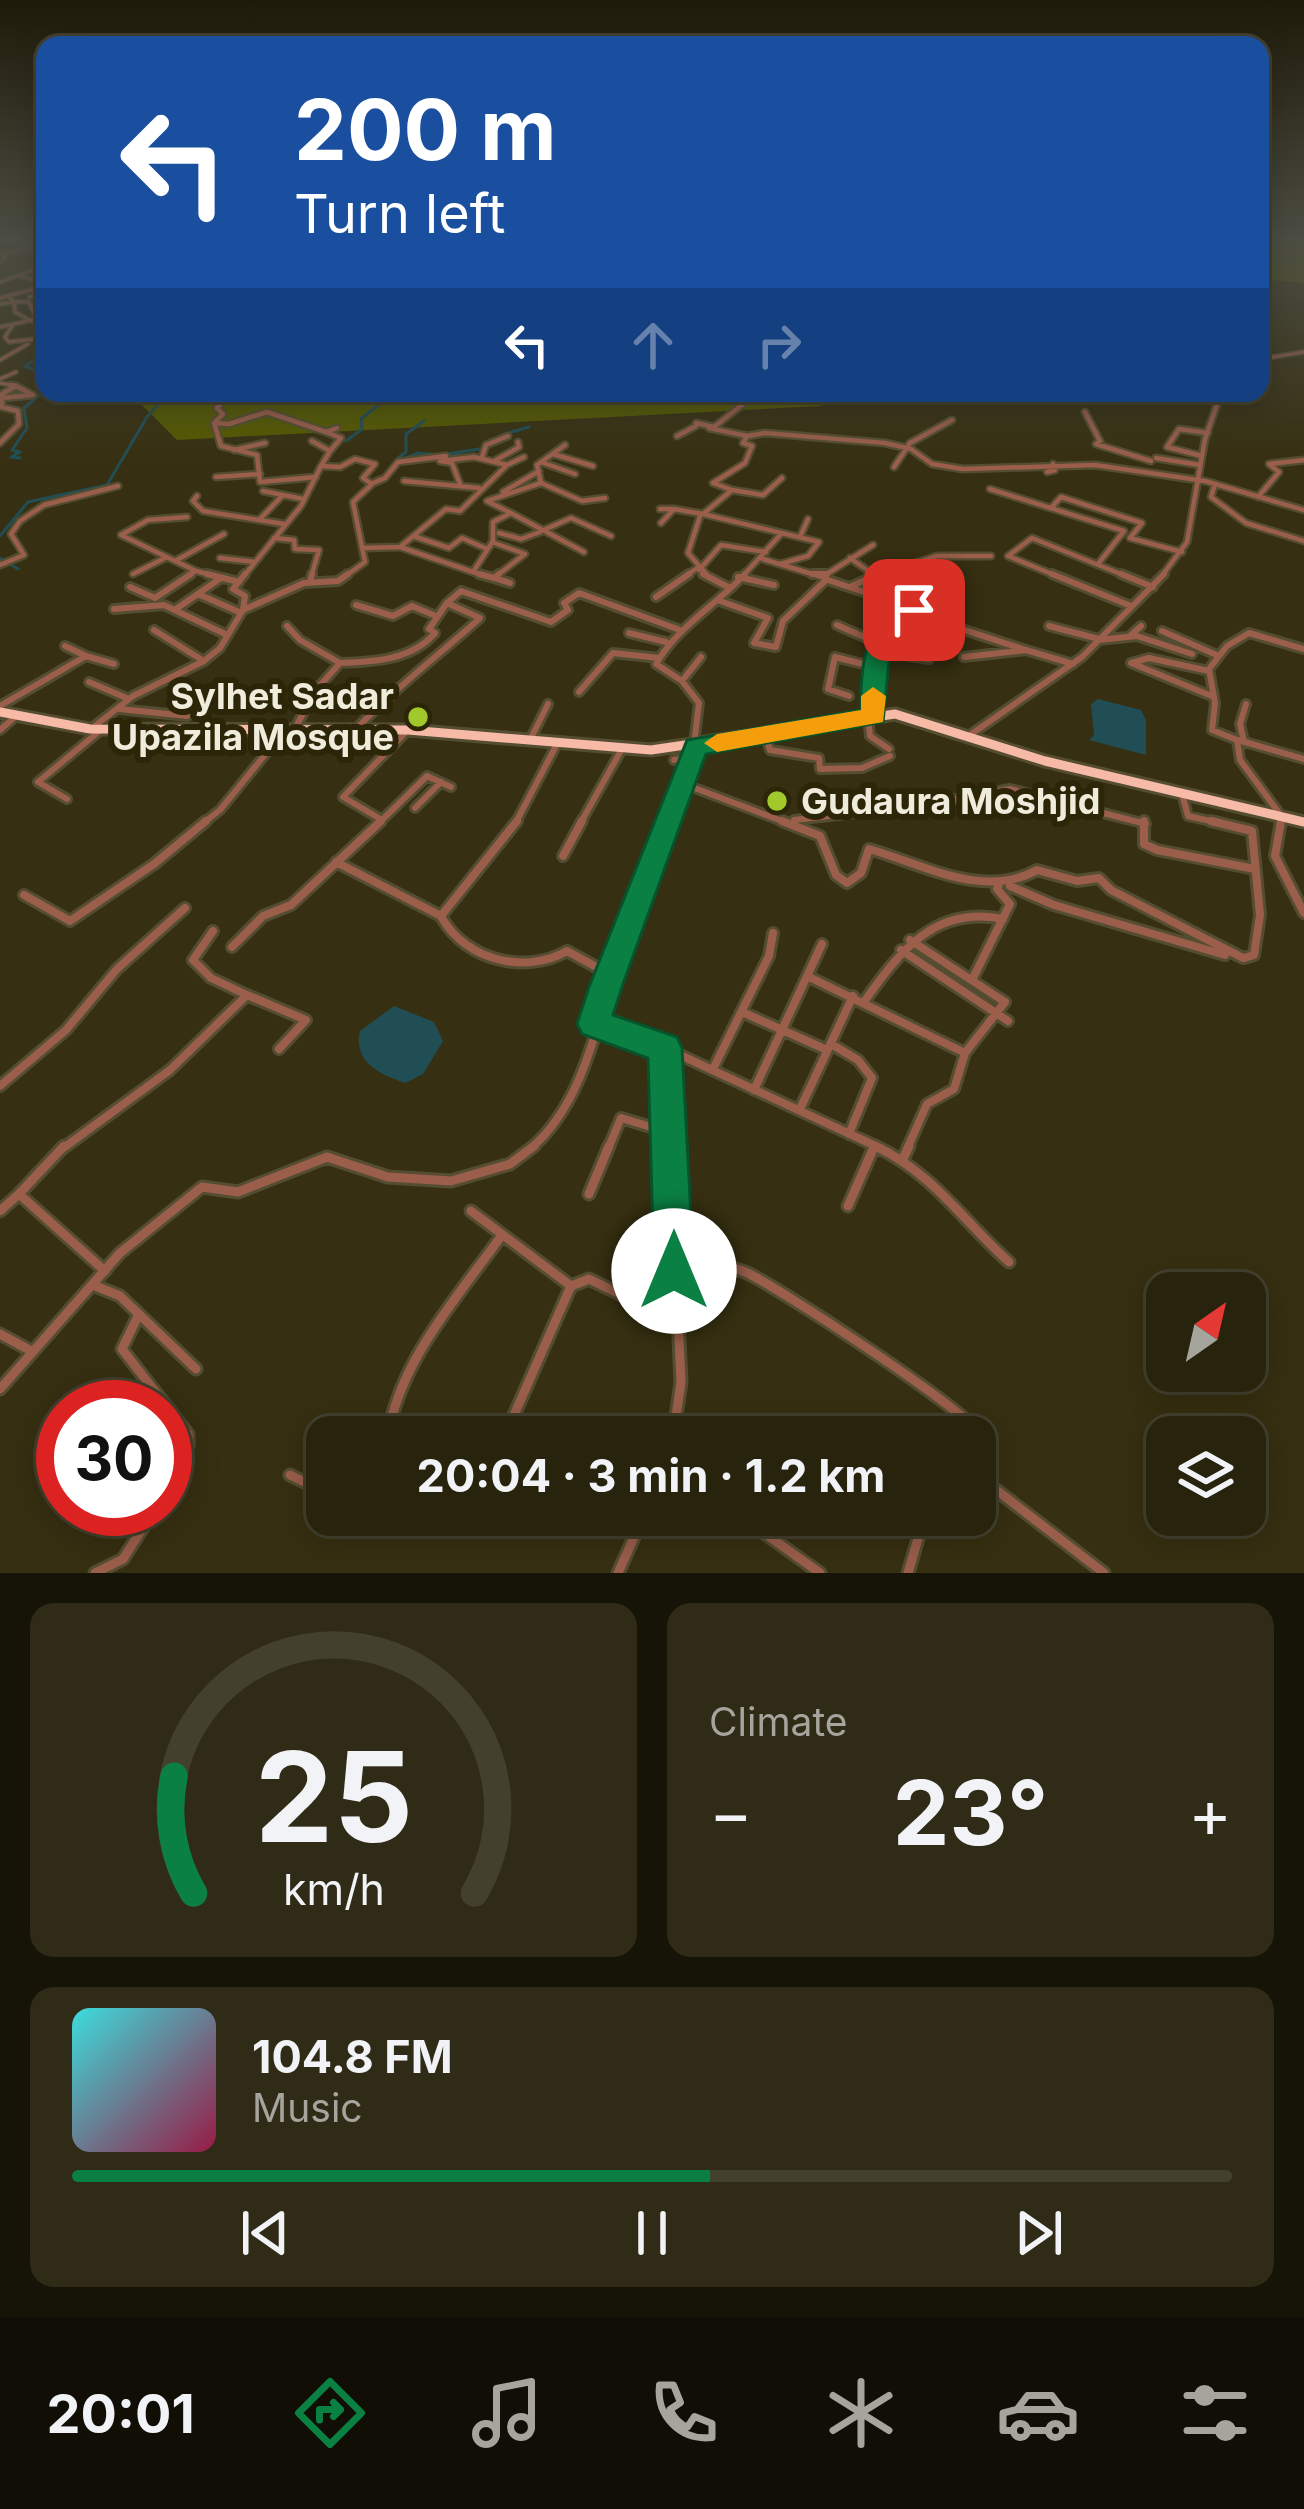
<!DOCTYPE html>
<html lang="en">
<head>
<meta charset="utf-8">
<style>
  body { margin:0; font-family:Inter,sans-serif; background:#302b16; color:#f1f3f6; height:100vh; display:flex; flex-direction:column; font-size:45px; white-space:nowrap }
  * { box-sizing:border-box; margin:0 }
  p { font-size:39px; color:#a5a49d }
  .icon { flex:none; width:66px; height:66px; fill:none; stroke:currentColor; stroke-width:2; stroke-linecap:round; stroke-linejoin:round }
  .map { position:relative; height:1573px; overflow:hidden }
  .side { display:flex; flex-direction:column; gap:30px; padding:30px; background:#161307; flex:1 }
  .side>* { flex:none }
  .top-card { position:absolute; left:36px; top:36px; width:1233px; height:366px; border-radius:24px; box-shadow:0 6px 30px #0003,0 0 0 3px #44402e; background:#1a4fa0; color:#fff; overflow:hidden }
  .needle { width:78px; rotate:34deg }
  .controls { position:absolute; left:1146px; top:1272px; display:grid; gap:24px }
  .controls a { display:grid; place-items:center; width:120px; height:120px; border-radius:24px; background:#28230d; box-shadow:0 6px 30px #0003,0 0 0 3px #44402e; font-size:60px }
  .speed { position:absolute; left:36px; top:1380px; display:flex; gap:24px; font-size:60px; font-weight:700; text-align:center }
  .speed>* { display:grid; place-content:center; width:156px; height:156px; border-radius:50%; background:#28230d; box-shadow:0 6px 30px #0003,0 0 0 3px #44402e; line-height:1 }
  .speed .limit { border:18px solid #d22; background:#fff; color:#111 }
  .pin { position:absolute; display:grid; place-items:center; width:102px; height:102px; color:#fff; margin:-51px; border-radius:24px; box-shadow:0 6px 18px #0006 }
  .me { position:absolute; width:132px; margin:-66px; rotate:0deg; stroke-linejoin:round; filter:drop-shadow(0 0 9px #0008) }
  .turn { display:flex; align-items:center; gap:42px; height:252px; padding:0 60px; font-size:54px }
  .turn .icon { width:156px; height:156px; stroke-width:2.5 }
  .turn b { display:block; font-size:84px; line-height:102px }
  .lanes { display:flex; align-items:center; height:114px; padding:0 60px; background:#0003; justify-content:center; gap:60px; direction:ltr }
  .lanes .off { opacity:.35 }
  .big { font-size:90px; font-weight:700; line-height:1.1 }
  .side .tile { flex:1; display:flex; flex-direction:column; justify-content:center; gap:18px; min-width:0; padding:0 42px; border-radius:24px; background:#302b16 }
  .side .dial { align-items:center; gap:0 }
  .dial svg { height:312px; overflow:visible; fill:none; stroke:#44402e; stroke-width:7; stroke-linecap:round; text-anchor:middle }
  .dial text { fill:#f1f3f6; stroke:none }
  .song { display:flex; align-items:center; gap:36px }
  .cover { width:144px; height:144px; border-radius:18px; background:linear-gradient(135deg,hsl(180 70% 55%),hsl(340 70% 35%)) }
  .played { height:12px; border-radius:6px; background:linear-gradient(90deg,#0b8043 55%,#44402e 55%) }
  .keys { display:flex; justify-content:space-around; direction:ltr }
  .heat { display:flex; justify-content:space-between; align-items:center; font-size:66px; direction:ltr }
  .side .tiles { flex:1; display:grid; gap:30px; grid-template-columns:1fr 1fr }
  .tile:last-child { grid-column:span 2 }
  .trip { position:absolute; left:306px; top:1416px; width:690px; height:120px; border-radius:24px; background:#28230d; box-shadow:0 6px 30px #0003,0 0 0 3px #44402e; font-weight:700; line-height:120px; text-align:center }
  .dock { display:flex; height:192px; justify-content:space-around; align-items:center; background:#100e05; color:#a5a49d }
  .dock .icon { width:84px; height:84px }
  .dock .current { color:#0b8043 }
  .dock b { font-size:54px; color:#f1f3f6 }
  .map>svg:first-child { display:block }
  .forest { fill:#545a00 }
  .water { fill:#214e55 }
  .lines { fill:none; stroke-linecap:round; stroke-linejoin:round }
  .stream { stroke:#214e55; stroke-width:3 }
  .minor-far4-casing { stroke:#544d31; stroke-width:6 }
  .minor-far3-casing { stroke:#544d31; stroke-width:9 }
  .minor-far2-casing { stroke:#544d31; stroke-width:12 }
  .minor-far1-casing { stroke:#544d31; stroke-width:14 }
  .minor-casing { stroke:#544d31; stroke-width:15 }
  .highway-casing { stroke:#544d31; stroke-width:15 }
  .minor-far4 { stroke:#9a5e4b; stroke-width:3 }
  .minor-far3 { stroke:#9a5e4b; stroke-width:4.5 }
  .minor-far2 { stroke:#9a5e4b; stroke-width:6 }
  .minor-far1 { stroke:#9a5e4b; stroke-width:8 }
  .minor { stroke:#9a5e4b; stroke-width:9 }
  .highway { stroke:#f6baa7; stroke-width:9 }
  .route { fill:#0b8043; stroke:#07532c; stroke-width:3 }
  .slow { fill:#f59e0b }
  .poi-dot { fill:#a1c92b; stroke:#2c2507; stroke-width:4.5 }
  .labels { text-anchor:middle; stroke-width:12; stroke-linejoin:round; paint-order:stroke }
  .poi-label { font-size:36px; font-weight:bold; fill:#f0ecdb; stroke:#2c2507; text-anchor:end }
</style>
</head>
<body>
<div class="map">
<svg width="1304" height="1573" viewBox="0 0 1304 1573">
  <rect width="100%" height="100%" fill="#362f11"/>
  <path class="forest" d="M1260,242h44v41l-44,-4z
    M130,393h718l-28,13 -643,34z"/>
  <path class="water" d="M1098,699l43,11 5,10v35l-57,-15 5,-5 -3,-31z
    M394,1006l40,16 9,19 -20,33 -18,9c-26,-9 -52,-21 -45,-52z"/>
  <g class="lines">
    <path class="stream" d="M45,354l-20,12 20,8
      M508,433l21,-6
      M346,441l16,-12 -1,-10 27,-22
      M448,454l37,-6
      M451,455l34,1
      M20,458l-9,-1 9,-5 -8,-2 15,-22 -3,-20 21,-18
      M398,458l8,-6v-18l18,-13
      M404,459l13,-6 24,2
      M0,536l28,-34 79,-17 40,-68 21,-24
      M0,558l18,11"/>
    <defs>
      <path id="minor-far4" d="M36,242l-16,8 25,1
        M0,262l6,-5 -4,-3 18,-4
        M21,276l12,4 12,-4
        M0,282l45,-16
        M8,296l6,6h15l8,17
        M29,297l16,-4
        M0,298l45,-12
        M0,304l14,-2 1,10 16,9
        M12,326l-7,11 4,5 36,-4
        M0,327l45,-10
        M1260,359l44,-7
        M0,360l28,-16
        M0,379l16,-7
        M0,383l16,3 -3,2"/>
      <path id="minor-far3" d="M2,398l31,-3 -17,-9
        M224,400l-7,8 6,6 -9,9 7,23 36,9 3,27 56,-5
        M1085,412l15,29 -4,3 55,17
        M215,423l14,1 38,-12 59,20
        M696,423l18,4 43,-34
        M709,428l38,8
        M677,436l19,-10
        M312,441l18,10 -9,15
        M0,443l19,-19 -1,-13 -16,-4v-13l14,-8 -6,-1
        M234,450l31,-7
        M330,451l11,-13 -15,-6 11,-4
        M553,454l40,12
        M1202,456l-35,-9 12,-18 29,4
        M482,457l4,-12 22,-9
        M1156,458l44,7
        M496,460l23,-13 -1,-5
        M541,462l34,12
        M507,465l17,-8
        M894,467l16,-24 42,-23
        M1047,472l8,-2 -2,-6
        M216,477l44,-3
        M404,481l75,7
        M373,483l12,-5 13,-16 48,-6
        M541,483l41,18 23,-3
        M1215,484l-4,13 35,26 58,18
        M990,489l134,42 -26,33
        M732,490l31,5 19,-17
        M263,491l20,4
        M503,492l36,-21
        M197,496l-4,5 10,10 56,9
        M1258,497l21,-25 -10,-8 35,-4
        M1051,508l10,-11 81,26 -12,15 52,14
        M660,509h14
        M511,513l73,39
        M700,516l-12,37 21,24
        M187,517l-39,3 -27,15 75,36 23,6
        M661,523l13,-14 29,5
        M284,524l-25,-4 24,-25 20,4
        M546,529l25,-11 40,18
        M499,533l22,6 19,-7
        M416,537l33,11 13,-10 25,11
        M800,537l8,-18
        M274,538l20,2 1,9 24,1 -8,27
        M492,542l33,12 -30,23
        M400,547l46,-38 14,2 47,-46 -33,-8 -34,4 12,2 8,21
        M362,548l38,-1 73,25
        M220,558l35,4
        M850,558l24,17
        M763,559l59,18
        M175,561l49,-27
        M780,564l28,-8 11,-14 -116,-28 29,-24 -19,-7 32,-20 7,-17 -9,-3 4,-7 18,-3 120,10 26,6 21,15 31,5 132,-4 110,16 99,29
        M0,565l24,-10 -13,-21 9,-13 24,-16 74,-19
        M699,570l22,-25 45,7
        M133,574l34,-17
        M187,577l7,-5
        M243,577l58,-71 20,-40 19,1 15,-8 20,5 -12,14 9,6 -19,18 12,60 -21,15
        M490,577l-17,-5 20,-31v-19l18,-9 -24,-12 54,-18 -4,-18 28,-20
        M684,577l13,-9
        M742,577l39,-43
        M822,577l51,-32
        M872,577l65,-21h54
        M1059,577l-51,-21 24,-18 96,39
        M1161,577l26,-35 18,-103 16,-46"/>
      <path id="minor-far2" d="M207,574l32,8
        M479,574l15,4
        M499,574l-5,4 16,5
        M703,574l27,14
        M812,574h15
        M1052,574l79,32
        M1121,574l32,13
        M738,577l36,8
        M825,579l54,18
        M310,582l2,-8
        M130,587l25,11 36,-24
        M850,587l28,-13
        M198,594l41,18
        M656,597l33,-23
        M720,601l48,17 -14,25 22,4 7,-26 44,-42
        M356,605l37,11 19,-10 24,10
        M880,605l34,5
        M114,609l50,-4 61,29
        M176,609l45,-31
        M243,610l2,-14 -12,-7 12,-15
        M243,610l61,-27 34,-2 10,-7
        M912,613l114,37
        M837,625l43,19
        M287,626l13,14 40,23 -24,27 -22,40
        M1049,626l50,13
        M154,630l48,30
        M1162,631l57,25
        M629,633l37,9
        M1131,635l10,-9
        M936,638h11
        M1098,640l39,-4 55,18
        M65,646l21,10
        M879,651l50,8 2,-5 -10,-12 13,-2 18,-30
        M964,657l62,-7 47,14
        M340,663c33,-1 72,-3 95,-30l-6,-4 18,-26
        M1209,671l-60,-13 -18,5 83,34
        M682,681l19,-24
        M89,682l40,17
        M579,692l34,-39 46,5
        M849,696l-21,-7 7,-32 40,10
        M0,706l86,-50 28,8
        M120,709l67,7
        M874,716l-1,-42 7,-35 11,-7v-8l25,-17
        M868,717l2,19 19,13
        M357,728c39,-41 81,-72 123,-110l-33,-15 14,-12 90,31 17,-12 -4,-7 15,-10 101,37
        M91,729l42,-33 71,-35 16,-13 23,-38
        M0,730l16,-14
        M765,734l5,16 49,8 1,11 42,-1 28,-12
        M970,735l112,-78 82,-83
        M531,738l17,-34
        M1238,740l66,19
        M1244,742l-4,-18 6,-20
        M674,760l20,-2
        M684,784l106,40
        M1182,794l6,22 36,8
        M67,799l-29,-17 64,-53
        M415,808l26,-26
        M382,820l45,-44 24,11
        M794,820l131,-15 85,-16 136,35
        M202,824l18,-14 65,-80
        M377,824l5,-4 -39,-23 65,-67
        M515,824l42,-80
        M580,824l43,-77
        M672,824l20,-63 7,-58 -17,-22 -26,-17c21,-37 60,-59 89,-90
        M1281,824l1,-7 -42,-57 -3,-20 -25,-10 3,-27 -6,-34 18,-23 22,-13 55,16"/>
      <path id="minor-far1" d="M782,821l38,15 16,39 11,8 14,-10 8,-24c53,15 115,51 168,21l40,11 22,-3 12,12 132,68
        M1144,821v23l13,6 98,19
        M1211,821l41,10 8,84 -6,40 -10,3
        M1281,821l-6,35 29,57
        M563,856l19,-35
        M336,862l105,54 76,-95
        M1010,886l44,19 171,50
        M24,895l46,26 84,-57 52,-43
        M442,918c24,42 83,57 125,33l44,24
        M213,931l-20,29 18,18 36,17
        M232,947l31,-31 28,-11 90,-84
        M901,950l107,71
        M807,976l158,77
        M973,978l37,-74 -13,-15 2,-5
        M864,1002c36,-51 71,-97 139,-83
        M742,1012l85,38
        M594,1024l71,24 217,101
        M831,1044l27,16 14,18 -23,56
        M665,1048l5,101
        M713,1069l56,-113 4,-23
        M0,1086l66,-56 51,-61 68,-61
        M754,1090l68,-146
        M800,1109l53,-113
        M62,1149l108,-79 77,-75 59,25 -27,29
        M530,1149c56,-47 68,-133 91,-199 15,-44 35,-86 52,-129
        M608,1149l13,-31 50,15
        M907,1149l20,-45 27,-15 11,-36 40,-51 -95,-62"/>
      <path id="minor" d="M64,1146l-45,48 86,77
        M670,1146l11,236 -8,55
        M875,1146c58,27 88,75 134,116
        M903,1159l6,-13
        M589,1194l20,-48
        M848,1206l26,-59
        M0,1211l19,-17
        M471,1211l100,75
        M672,1255c23,5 51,8 73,17 27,11 225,141 231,159 3,7 0,20 -1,28
        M93,1285l27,11 76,73
        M139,1314l-17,35 66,85v11l-23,46
        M0,1334l33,18
        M0,1389l120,-136 82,-66 36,5 89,-35 61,20 63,4 59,-17 24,-18
        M514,1415l57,-129 18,-7 89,43
        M388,1437c10,-74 71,-142 114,-202
        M975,1461l11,21 118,91
        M290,1475l37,18
        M739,1515l81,58
        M95,1573l28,-14 32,-50
        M618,1573l26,-58
        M908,1573l12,-41 13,-17"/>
      <path id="highway" d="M0,712l90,17 318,1 243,20 244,-36 150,47 259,61"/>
    </defs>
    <use href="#minor-far4" class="minor-far4-casing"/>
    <use href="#minor-far3" class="minor-far3-casing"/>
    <use href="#minor-far2" class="minor-far2-casing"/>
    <use href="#minor-far1" class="minor-far1-casing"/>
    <use href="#minor" class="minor-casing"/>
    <use href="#highway" class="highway-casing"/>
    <use href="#minor-far4" class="minor-far4"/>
    <use href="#minor-far3" class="minor-far3"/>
    <use href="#minor-far2" class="minor-far2"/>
    <use href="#minor-far1" class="minor-far1"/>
    <use href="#minor" class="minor"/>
    <use href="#highway" class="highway"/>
  </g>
  <linearGradient id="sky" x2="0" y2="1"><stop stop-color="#1e1a09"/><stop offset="0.52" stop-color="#4c4d43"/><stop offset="1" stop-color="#4c4d43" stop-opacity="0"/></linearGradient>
  <rect width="1304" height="462" fill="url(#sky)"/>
  <path class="route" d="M914,603l11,7 -34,32 -8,80 -177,32 -84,233 -9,28 64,22 5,11 12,223 -6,14 -14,6 -14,-6 -6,-14 -6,-213 -66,-24 -5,-10 12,-37 98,-247 174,-30c-1,-46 3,-92 53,-107z"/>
  <path class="slow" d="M873,687l13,9 -3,26 -166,30 -13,-9 13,-9 144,-24v-14z"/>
  <g class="poi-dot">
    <circle cx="418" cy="717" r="12"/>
    <circle cx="777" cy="801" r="12"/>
  </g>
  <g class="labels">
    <g class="poi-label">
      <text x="394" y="709">Sylhet Sadar<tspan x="394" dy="41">Upazila Mosque</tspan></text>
      <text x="801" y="814" text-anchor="start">Gudaura Moshjid</text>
    </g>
  </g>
</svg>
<div class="controls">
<a><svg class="needle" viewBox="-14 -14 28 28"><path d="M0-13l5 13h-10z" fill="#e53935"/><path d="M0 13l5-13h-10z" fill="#a5a49d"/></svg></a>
<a><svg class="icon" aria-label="layers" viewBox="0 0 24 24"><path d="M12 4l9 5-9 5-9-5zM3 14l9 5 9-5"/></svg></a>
</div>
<div class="speed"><div class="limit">30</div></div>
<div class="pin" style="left:914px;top:610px;background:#d93025"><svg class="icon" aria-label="arrive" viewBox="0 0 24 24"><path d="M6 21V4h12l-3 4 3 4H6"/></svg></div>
<svg class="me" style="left:674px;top:1271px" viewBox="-20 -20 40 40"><circle r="19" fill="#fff"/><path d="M0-13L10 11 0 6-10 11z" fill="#0b8043"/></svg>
<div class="trip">20:04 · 3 min · 1.2 km</div>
<div class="top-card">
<div class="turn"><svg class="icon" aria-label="left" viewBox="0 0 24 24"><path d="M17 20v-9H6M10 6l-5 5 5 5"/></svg><div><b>200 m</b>Turn left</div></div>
<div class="lanes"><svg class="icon" aria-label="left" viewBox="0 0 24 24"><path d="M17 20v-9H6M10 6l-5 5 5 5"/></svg><svg class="icon off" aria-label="ahead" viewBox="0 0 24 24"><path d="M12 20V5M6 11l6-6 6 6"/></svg><svg class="icon off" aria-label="right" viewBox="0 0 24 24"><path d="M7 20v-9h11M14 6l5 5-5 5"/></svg></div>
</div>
</div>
<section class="side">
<div class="tiles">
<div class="tile dial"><svg viewBox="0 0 100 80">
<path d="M14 69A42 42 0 1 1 86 69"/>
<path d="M14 69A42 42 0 0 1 9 39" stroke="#0b8043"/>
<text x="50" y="56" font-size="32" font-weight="700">25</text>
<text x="50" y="72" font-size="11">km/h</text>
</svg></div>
<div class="tile"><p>Climate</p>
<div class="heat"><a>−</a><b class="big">23°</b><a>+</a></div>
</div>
<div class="tile">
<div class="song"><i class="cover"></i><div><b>104.8 FM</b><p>Music</p></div></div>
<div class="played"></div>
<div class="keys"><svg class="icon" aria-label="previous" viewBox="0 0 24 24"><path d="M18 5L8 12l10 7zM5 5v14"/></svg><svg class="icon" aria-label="pause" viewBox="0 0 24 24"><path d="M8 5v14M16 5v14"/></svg><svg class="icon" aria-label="next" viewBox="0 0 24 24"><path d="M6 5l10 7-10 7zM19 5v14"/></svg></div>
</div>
</div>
</section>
<nav class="dock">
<b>20:01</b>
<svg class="icon current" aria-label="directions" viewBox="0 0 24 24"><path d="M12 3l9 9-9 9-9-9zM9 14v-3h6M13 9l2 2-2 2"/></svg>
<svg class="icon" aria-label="music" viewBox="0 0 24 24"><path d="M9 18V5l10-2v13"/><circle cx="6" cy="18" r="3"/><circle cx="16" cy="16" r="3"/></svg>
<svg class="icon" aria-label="phone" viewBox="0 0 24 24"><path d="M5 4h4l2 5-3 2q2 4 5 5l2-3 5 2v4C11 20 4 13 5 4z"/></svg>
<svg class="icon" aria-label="climate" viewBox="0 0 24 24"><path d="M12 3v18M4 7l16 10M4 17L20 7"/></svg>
<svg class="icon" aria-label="car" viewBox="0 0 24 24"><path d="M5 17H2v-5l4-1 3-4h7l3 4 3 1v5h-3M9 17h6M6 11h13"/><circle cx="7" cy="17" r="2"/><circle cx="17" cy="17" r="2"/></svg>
<svg class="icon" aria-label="filters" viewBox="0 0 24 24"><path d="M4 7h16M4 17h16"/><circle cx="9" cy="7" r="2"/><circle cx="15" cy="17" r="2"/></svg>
</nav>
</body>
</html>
